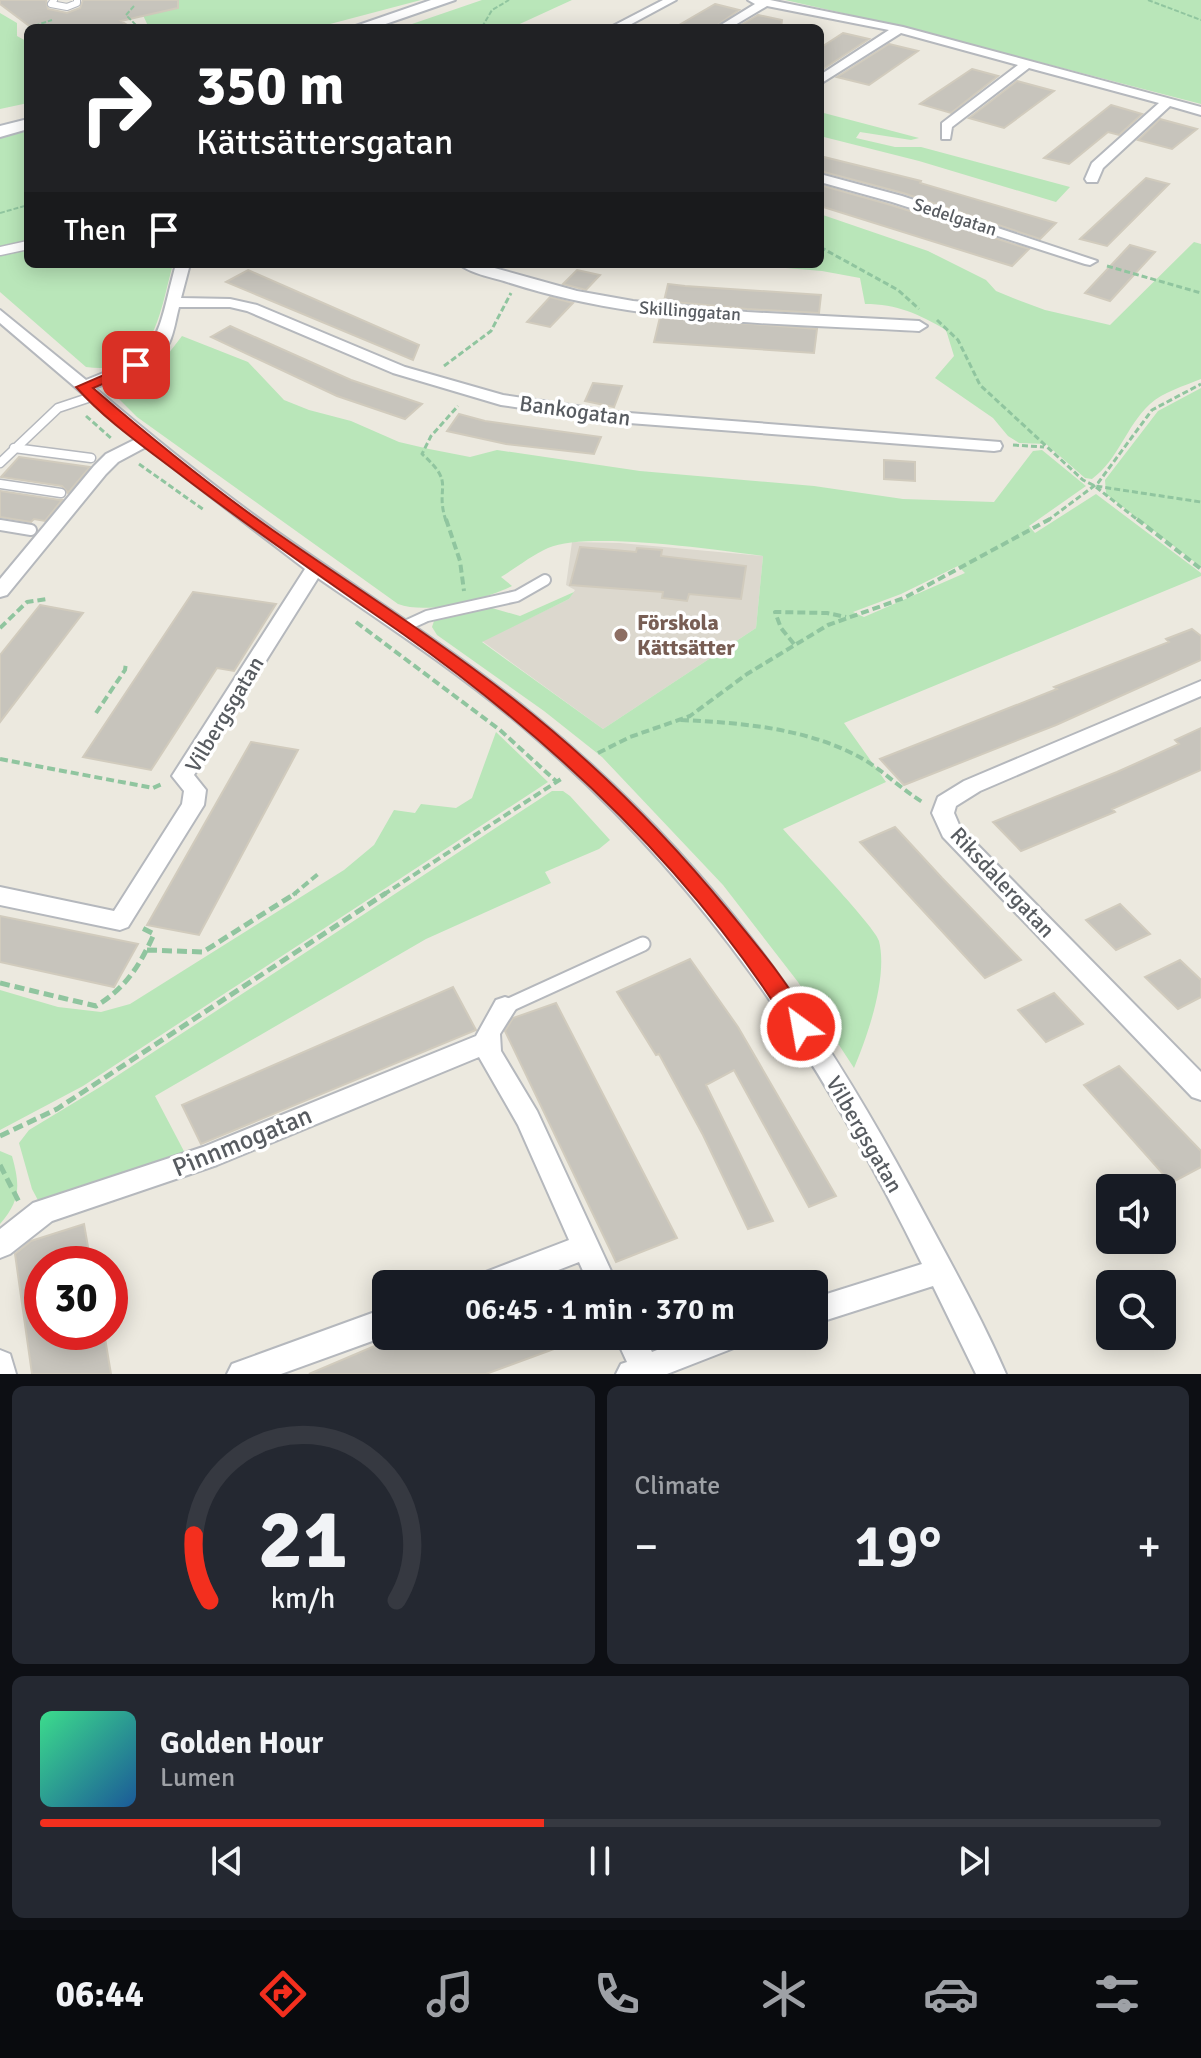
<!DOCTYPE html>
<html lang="en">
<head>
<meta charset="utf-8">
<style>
  body { margin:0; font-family:Signika,sans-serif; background:#242831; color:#f1f3f6; height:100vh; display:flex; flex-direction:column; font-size:30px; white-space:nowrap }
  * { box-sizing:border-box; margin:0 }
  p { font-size:26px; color:#9ea1a6 }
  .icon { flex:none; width:44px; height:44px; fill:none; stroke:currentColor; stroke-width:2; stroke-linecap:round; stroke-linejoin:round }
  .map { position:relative; height:1374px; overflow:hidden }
  .sheet { display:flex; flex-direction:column; gap:12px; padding:12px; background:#0d0f14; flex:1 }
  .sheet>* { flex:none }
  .guide { position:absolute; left:24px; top:24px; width:800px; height:244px; border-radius:12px; box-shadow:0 4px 20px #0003; background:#202124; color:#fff; overflow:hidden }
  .fabs { position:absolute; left:1096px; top:1174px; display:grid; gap:16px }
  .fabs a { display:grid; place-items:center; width:80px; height:80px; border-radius:12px; background:#171b24; box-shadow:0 4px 20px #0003; font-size:40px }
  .speed { position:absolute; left:24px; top:1246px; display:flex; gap:16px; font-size:40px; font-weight:700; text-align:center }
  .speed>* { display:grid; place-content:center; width:104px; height:104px; border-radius:50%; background:#171b24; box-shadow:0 4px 20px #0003; line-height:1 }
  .speed .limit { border:12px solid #d22; background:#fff; color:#111 }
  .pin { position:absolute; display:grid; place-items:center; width:68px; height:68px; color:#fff; margin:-34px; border-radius:16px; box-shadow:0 4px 12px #0006 }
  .me { position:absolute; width:88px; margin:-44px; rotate:328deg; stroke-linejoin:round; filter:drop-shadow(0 0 6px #0008) }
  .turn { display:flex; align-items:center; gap:28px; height:168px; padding:0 40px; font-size:36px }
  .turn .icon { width:104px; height:104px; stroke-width:2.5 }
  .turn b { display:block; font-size:56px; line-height:68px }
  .then { display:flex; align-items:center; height:76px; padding:0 40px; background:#0003; gap:16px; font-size:30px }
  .big { font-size:60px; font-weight:600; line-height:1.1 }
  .sheet .card { flex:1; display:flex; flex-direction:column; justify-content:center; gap:12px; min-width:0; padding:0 28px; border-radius:12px; background:#242831 }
  .sheet .dial { align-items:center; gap:0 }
  .dial svg { height:208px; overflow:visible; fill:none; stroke:#363941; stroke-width:7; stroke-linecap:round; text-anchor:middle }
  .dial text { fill:#f1f3f6; stroke:none }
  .song { display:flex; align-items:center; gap:24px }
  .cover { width:96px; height:96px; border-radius:12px; background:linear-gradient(135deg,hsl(150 70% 55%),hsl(210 70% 35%)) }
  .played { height:8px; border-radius:4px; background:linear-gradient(90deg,#f32f1e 45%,#363941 45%) }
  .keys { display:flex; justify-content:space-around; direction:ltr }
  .heat { display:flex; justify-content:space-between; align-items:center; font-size:44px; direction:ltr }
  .sheet .tiles { flex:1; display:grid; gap:12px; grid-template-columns:1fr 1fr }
  .card:last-child { grid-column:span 2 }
  .trip { position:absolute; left:372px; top:1270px; width:456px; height:80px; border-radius:12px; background:#171b24; box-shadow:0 4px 20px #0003; font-weight:600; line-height:80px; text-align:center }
  .menu { display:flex; height:128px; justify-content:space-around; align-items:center; background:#090b0e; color:#9ea1a6 }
  .menu .icon { width:56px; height:56px }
  .menu .selected { color:#f32f1e }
  .menu b { font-size:36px; color:#f1f3f6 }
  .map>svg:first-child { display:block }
  .education { fill:#dcd8ce }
  .green { fill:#b9e6b9; fill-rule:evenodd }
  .building { fill:#c7c4bc; stroke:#d1cbbd; stroke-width:2 }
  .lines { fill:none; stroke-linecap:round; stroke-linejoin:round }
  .service-far3-casing { stroke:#b5b8bd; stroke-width:8 }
  .service-far2-casing { stroke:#b5b8bd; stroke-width:11 }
  .service-far1-casing { stroke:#b5b8bd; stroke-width:14 }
  .service-casing { stroke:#b5b8bd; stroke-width:17 }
  .minor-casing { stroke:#b5b8bd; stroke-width:4 }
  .secondary-casing { stroke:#b5b9bf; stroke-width:4 }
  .path-far3 { stroke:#90c59f; stroke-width:2; stroke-dasharray:5 2; stroke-linecap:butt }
  .path-far2 { stroke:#90c59f; stroke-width:3; stroke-dasharray:6 3; stroke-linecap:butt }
  .path-far1 { stroke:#90c59f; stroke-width:4; stroke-dasharray:8 4; stroke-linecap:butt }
  .path { stroke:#90c59f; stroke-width:5; stroke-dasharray:10 5; stroke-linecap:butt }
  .service-far3 { stroke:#fff; stroke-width:6 }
  .service-far2 { stroke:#fff; stroke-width:8 }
  .service-far1 { stroke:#fff; stroke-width:10 }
  .service { stroke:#fff; stroke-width:13 }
  .minor { fill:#fff; fill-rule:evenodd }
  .secondary { fill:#fff; fill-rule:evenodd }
  .route { fill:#f32f1e; stroke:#9e1f14; stroke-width:2 }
  .education-dot { fill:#8d6e63; stroke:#fff; stroke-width:3 }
  .labels { text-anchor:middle; stroke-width:7; stroke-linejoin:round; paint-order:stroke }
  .far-street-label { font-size:18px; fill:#585c61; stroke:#fff }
  .street-label { font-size:22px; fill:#585c61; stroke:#fff }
  .education-label { font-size:22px; font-weight:bold; fill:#785e54; stroke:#fff; text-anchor:start }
  .near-street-label { font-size:26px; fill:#585c61; stroke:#fff }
</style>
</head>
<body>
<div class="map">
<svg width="1201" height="1374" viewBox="0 0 1201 1374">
  <rect width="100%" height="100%" fill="#ece9df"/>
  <path class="education" d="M572,542l48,1 143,13 -7,72 -153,101 -121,-88 87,-42 6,-9 -9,-5z"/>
  <path class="green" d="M156,0h265l-106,28h-166l-8,-17z
    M482,0h90l-61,28h-92l-7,-4z
    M785,0h416v104l-297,-77z
    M0,13l17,10v13l11,6v61l-28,6z
    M820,112l99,26 -8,2 -51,-8 -4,6 39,9h26l149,40 -14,15 -137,-41 -99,-25z
    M28,130v112l-28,6v-110z
    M820,214l108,37 58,29 10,11 17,7 32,12 65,15 84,-83 7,2v135c-17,7 -38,13 -51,25 -24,22 -31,55 -58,75l-7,-1 -39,-34 -27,-1 -11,-7 -15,-18 -58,-40 19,-22 -8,-26c-27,-16 -49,-26 -81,-26l-5,-26 -38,-7 -83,-7h81z
    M28,248v16h145c-14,51 -19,113 -87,103l-86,-75v-39z
    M182,336l66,26 36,38 25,10 42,11 48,21 30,7 41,8 27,-7 143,21 174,15 89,13 91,3 39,-51 9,-1 44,36 -57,40 6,7 61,-39 105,79v3l-357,147 42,59 -103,47c14,16 94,100 96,112 9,36 -11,94 -25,127l-56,-86 -75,-97 -121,-128 -58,-46 -107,-76 -5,-8 2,-6 51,-15 35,10 54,-24 -5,7 -87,43 121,87 153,-101 7,-72c-48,-6 -174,-25 -215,-8 -16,7 -32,20 -47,29l11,9c-29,14 -84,29 -114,18l-261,-187 -19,-19v-9l40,-22zM958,566l7,7 -101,44 -11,-5 48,-18z
    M1201,388v179l-95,-73 -1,-14 53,-69z
    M496,732l52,50 -465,304 -83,44v-140l58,17 43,5 29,-8 214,-134 30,-25 20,-35 21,3 6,-9 35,4 16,-10z
    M552,791h11l7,5 40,44 -11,9 -54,23 6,11 -125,56 -271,157 32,61 -147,47 -8,-15 -13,-46 10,-13 71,-43z
    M0,1151l12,5c8,29 9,44 -12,68z"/>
  <path class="building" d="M0,0h46l2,9 19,4 13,-5 3,-8h95v8l-57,13 11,7h-100l-32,-24z
    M715,4l24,6 -26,18h-39z
    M758,15l24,5 -1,8h-45z
    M843,33l26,6 -49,32v-23z
    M889,44l29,7 -49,34 -32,-8z
    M972,69l26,7 -47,37 -31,-9z
    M1017,81l37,10 -50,37 -35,-10z
    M1111,105l31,9 -23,21 -11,-3 -39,32 -25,-6z
    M1160,119l37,10 -25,20 -34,-9z
    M820,156l101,25 -1,2 136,40 -16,16 -137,-46 -83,-22z
    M1146,178l23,6 -62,62 -27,-7z
    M820,185l71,20 138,44 -17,17 -26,-8 -166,-52z
    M1130,245l25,7 -45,49 -25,-8z
    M248,270l171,75 -6,15 -187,-78z
    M577,270l23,5 -14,15 -23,-6z
    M668,284l17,2 136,9 -2,18 -72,-4 -83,-8z
    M550,297l23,6 -23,24 -23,-5z
    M660,317l157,12 -3,24 -160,-11z
    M230,326l121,54 71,24 -17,15 -68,-23 -126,-59z
    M593,383l29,3 -8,21 -29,-6z
    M459,414l26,7 116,16 -7,17 -88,-10 -59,-13z
    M19,457l71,10 -22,26 -6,-7 -61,-9z
    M884,460l31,2v19l-31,-2z
    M0,491l60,9h2l-17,21 -11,-2 -3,3 -31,-5z
    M580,547l56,5 1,-4 25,2 -1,6 85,10 -5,33 -52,-5 -2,7 -25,-3 1,-6 -93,-7z
    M193,592l83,12 -42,67 -17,-3 -66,102 -68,-13z
    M40,605l43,8 -83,109v-67z
    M1192,629l9,7v24l-145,65 -152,60 -24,-26 177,-70 -3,-2 115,-45 -3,-3z
    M1201,728v42l-89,39 3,3 -94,39 -28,-29 124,-50 62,-28 -4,-4z
    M251,742l47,8 -99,185 -52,-10z
    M895,827l47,51 79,82 -36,18 -125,-136z
    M1120,904l30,30 -34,16 -30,-30z
    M0,916l138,28 -24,43 -114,-25z
    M690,959l48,68 98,169 -27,11 -75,-137 -28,15 67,136 -25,8 -45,-94 -44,-81 -3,1 -39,-63z
    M1180,960l21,20v17l-23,12 -33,-32z
    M453,987l23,43 -275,114 -19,-39z
    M1054,993l29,31 -37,18 -28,-32z
    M556,1003l121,235 -61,24 -111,-231 8,-13z
    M1119,1066l82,85v16l-30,16 -87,-98z
    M84,1224l7,40h-49v68h62l7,42h-79l-17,-120 16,-13z
    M398,1336h185l1,2 -98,36h-177z"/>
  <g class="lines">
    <defs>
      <path id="service-far3" d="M54,0l-3,4 16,3 10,-4v-3"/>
      <path id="service-far2" d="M0,251l28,-6
        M14,448l77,10
        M0,463l58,-55 36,-12
        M0,484l61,9"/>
      <path id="service-far1" d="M0,525l31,5
        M403,627l24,-11 90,-20 28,-16"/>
      <path id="service" d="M505,1007l138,-63"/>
      <path id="minor" d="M663,0h13l-52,28h-15z
        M748,0h22l133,27 298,80v8l-31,-9 -67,62 -6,14h-10l-2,-3 7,-16 67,-60 -130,-35 -77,59 -2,12h-8v-16l76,-58 -117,-32 -81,51v-9l69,-45 -122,-24 -37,22h-14l39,-24z
        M820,174l82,22 195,65 -7,4 -5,-1 -193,-62 -72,-20z
        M176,264h14l-9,34 49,1 27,6 148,62 98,28 113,17 384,30 2,4 -2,4 -6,1 -378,-29 -115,-17 -108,-32 -146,-62 -17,-4h-51c-3,11 -5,26 -10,36 -14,26 -49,35 -74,45 66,56 134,111 205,160 79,55 161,107 235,168 174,142 286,302 390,499 28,52 57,104 81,159h-30l-43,-88 -119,38v-26l108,-34c-104,-211 -218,-383 -398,-536 -65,-55 -136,-102 -206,-150l-124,197 12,15 -2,15 -76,122 -8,3 -120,-25v-18l114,24 68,-107 2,-13 -12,-15 133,-207 -159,-122 -28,15 -12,12 -99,121 -7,2v-18l94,-113 12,-12 30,-15 -136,-116v-13l86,70c79,-30 69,-39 90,-116z
        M459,264h21l97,27 56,10 114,11 172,9 8,5 -8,5c-138,-8 -283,-6 -415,-50 -14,-4 -34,-8 -45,-17z
        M1201,681v15l-221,95 -24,15 -2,7 6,14 241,245v28l-9,-3 -249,-260 -11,-24 6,-16 26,-16z
        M505,997l9,3 3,7 -17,27 1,17 36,60 80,173h-28l-10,-22 -57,22h-48l4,-9 91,-35 -51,-115 -39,-68 -262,108 -165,56 -42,33 -10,4v-29l33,-26 170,-56 273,-111 20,-36z
        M386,1308v28l-105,38h-54l5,-10z
        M615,1336h29l8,16 41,-16h50l-4,10 -72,28h-51l5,-10 6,-2z
        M0,1350l10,4 6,20h-16z"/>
      <path id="secondary" d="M431,0h24l-81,28h-24z
        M28,119v10l-28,8v-11z"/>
    </defs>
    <use href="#service-far3" class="service-far3-casing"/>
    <use href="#service-far2" class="service-far2-casing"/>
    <use href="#service-far1" class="service-far1-casing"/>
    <use href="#service" class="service-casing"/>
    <use href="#minor" class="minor-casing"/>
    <use href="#secondary" class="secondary-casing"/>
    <path class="path-far3" d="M1148,0l53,20
      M134,6l-8,9 13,13
      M482,27l10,-17 17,-10
      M28,28l24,-8
      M0,213l28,-8"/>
    <path class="path-far2" d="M820,247l78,43 21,19
      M1107,266l94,27
      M937,320l21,20 22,45 103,95 12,6 106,16
      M444,366l47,-35 20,-38
      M86,416l26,23
      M1013,445l31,2
      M139,464l65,46
      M1096,487l43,34
      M446,521c-12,-36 11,-36 -24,-67l9,-18 27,-30
      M1047,521l51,-38 54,-73 49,-26"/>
    <path class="path-far1" d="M446,519l14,42 4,30
      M1137,519l64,50
      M356,622l144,108 57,52
      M0,628l27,-26 20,-3
      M794,644l-13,-16 -6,-16 52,1 19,4
      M96,713l29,-43 1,-7
      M681,720c62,3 127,8 182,39 22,13 39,31 61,44
      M598,753l32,-16 60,-21 57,-42 81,-49 76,-27 146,-79
      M0,759l153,29 9,-4
      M293,895l25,-21
      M383,895l178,-116"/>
    <path class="path" d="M147,950l56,2 93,-59
      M0,983l96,23c30,-18 44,-41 58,-72l-12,-6
      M0,1136l57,-27 329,-216
      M0,1165l19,37"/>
    <use href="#service-far3" class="service-far3"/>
    <use href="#service-far2" class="service-far2"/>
    <use href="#service-far1" class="service-far1"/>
    <use href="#service" class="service"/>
    <use href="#minor" class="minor"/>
    <use href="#secondary" class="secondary"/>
  </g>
  <path class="route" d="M136,361l8,4 -3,3 -48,20c58,50 118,99 181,143 79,55 161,107 238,167 78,61 152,134 215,211 31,38 63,75 85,118l-3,6 -8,3 -8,-3c-97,-158 -238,-291 -390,-399 -76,-53 -152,-105 -226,-162 -34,-26 -73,-53 -101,-85z"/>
  <circle class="education-dot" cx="621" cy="635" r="8"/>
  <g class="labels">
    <g class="far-street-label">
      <text transform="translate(955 217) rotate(18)" y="6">Sedelgatan</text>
      <text transform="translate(690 311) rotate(4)" y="6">Skillinggatan</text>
    </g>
    <g class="street-label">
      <text transform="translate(575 410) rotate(8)" y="8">Bankogatan</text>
      <text transform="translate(224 714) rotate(-59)" y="8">Vilbergsgatan</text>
      <text transform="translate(1003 882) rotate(47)" y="8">Riksdalergatan</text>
      <text transform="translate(865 1134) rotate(60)" y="8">Vilbergsgatan</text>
    </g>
    <g class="education-label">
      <text x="637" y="630">Förskola<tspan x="637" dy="25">Kättsätter</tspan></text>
    </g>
    <g class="near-street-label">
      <text transform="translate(242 1141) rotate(-22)" y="9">Pinnmogatan</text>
    </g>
  </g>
</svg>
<div class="fabs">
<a><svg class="icon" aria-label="sound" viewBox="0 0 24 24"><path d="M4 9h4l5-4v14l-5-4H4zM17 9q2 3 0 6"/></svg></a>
<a><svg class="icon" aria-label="search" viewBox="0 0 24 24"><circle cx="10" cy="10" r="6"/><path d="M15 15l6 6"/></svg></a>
</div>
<div class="speed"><div class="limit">30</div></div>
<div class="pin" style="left:136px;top:365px;background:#d93025"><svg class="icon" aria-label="arrive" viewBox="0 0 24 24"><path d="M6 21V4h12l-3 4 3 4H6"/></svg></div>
<svg class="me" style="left:801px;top:1027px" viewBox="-20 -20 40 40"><circle r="17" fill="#f32f1e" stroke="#fff" stroke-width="3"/><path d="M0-11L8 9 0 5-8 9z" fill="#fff"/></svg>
<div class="trip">06:45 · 1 min · 370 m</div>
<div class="guide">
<div class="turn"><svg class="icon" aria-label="right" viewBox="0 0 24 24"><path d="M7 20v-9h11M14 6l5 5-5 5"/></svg><div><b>350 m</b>Kättsättersgatan</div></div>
<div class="then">Then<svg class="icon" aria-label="arrive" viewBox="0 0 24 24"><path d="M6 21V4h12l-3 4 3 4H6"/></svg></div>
</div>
</div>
<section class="sheet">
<div class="tiles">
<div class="card dial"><svg viewBox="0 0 100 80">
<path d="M14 69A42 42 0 1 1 86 69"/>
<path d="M14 69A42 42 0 0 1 8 44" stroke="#f32f1e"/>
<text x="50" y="56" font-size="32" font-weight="700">21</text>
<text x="50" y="72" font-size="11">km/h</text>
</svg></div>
<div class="card"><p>Climate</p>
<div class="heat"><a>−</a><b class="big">19°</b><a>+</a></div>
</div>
<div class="card">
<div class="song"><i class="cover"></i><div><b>Golden Hour</b><p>Lumen</p></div></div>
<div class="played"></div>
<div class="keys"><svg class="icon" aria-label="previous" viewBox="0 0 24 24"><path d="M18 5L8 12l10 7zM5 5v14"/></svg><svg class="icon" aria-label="pause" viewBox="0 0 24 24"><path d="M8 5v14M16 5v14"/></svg><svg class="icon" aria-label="next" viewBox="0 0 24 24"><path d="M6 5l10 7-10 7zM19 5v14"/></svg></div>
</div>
</div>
</section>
<nav class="menu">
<b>06:44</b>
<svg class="icon selected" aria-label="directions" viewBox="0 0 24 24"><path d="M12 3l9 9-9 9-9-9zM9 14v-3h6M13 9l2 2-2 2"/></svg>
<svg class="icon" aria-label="music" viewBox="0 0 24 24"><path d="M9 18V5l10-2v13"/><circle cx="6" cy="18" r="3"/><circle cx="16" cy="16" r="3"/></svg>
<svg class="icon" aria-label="phone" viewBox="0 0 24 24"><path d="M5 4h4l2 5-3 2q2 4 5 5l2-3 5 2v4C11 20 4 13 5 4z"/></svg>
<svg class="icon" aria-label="climate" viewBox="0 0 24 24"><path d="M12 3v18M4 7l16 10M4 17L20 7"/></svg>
<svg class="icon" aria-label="car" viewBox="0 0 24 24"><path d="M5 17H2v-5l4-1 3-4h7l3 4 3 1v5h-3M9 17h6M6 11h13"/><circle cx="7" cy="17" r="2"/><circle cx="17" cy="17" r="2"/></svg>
<svg class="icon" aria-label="filters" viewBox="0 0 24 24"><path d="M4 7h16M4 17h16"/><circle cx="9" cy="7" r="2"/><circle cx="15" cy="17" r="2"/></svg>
</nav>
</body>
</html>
